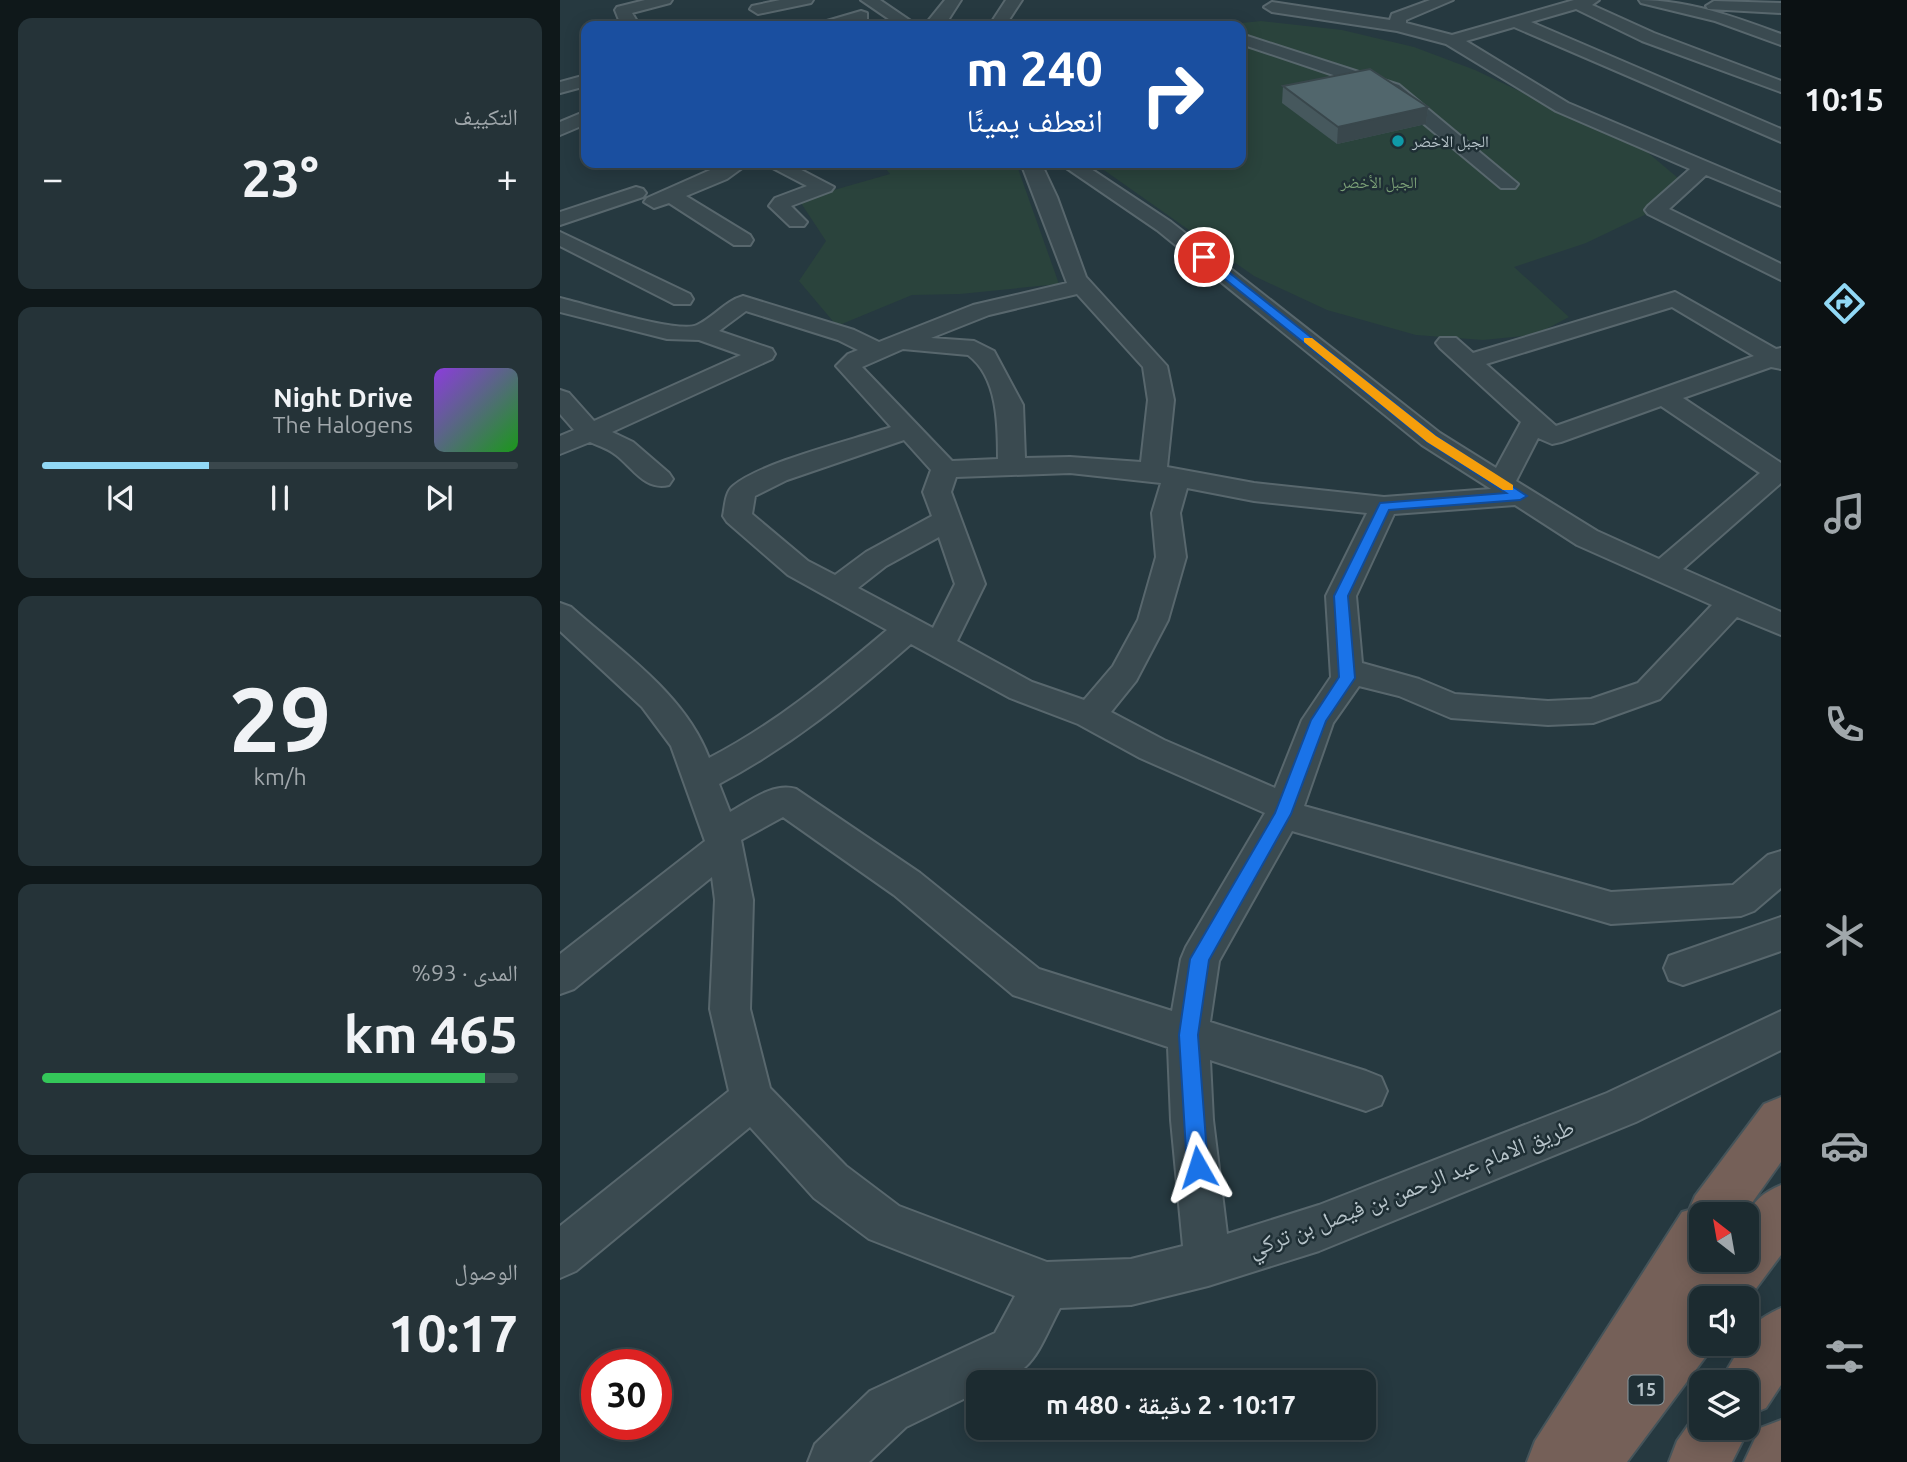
<!DOCTYPE html>
<html lang="ar">
<head>
<meta charset="utf-8">
<style>
  body { margin:0; font-family:Ubuntu,"Noto Naskh Arabic",sans-serif; background:#253338; color:#f1f3f6; direction:rtl; height:100vh; display:flex; flex-direction:column; font-size:26px; white-space:nowrap }
  * { box-sizing:border-box; margin:0 }
  p { font-size:23px; color:#a0a7ab }
  .icon { flex:none; width:38px; height:38px; fill:none; stroke:currentColor; stroke-width:2; stroke-linecap:round; stroke-linejoin:round }
  .map { position:relative; flex:1; overflow:hidden; direction:ltr }
  .sheet { display:flex; flex-direction:column; gap:18px; padding:18px; background:#0f181a; width:560px }
  .sheet>* { flex:none }
  .top-card { position:absolute; left:21px; top:21px; width:665px; height:147px; border-radius:14px; box-shadow:0 4px 18px #0003,0 0 0 2px #3a474c; direction:rtl; background:#1a4fa0; color:#fff; overflow:hidden }
  .needle { width:46px; rotate:329deg }
  .fabs { position:absolute; left:1129px; top:1202px; display:grid; gap:14px }
  .fabs a { display:grid; place-items:center; width:70px; height:70px; border-radius:14px; background:#1c2b30; box-shadow:0 4px 18px #0003,0 0 0 2px #3a474c; font-size:35px }
  .speed { position:absolute; left:21px; top:1349px; display:flex; gap:14px; font-size:35px; font-weight:700; text-align:center }
  .speed>* { display:grid; place-content:center; width:91px; height:91px; border-radius:50%; background:#1c2b30; box-shadow:0 4px 18px #0003,0 0 0 2px #3a474c; line-height:1 }
  .speed .limit { border:10px solid #d22; background:#fff; color:#111 }
  .pin { position:absolute; display:grid; place-items:center; width:60px; height:60px; color:#fff; margin:-30px; border:4px solid #fff; border-radius:50%; box-shadow:0 2px 7px #0007 }
  .me { position:absolute; width:77px; margin:-38px; rotate:354deg; stroke-linejoin:round; filter:drop-shadow(0 0 5px #0008) }
  .turn { display:flex; align-items:center; gap:24px; height:147px; padding:0 28px; font-size:32px }
  .turn .icon { width:91px; height:91px; stroke-width:2.5 }
  .turn b { display:block; font-size:49px; line-height:60px }
  .big { font-size:52px; font-weight:600; line-height:1.1 }
  .sheet .tile { flex:1; display:flex; flex-direction:column; justify-content:center; gap:10px; min-width:0; padding:0 24px; border-radius:14px; background:#253338 }
  .sheet .dial { align-items:center; gap:0 }
  .dial b { font-size:91px; line-height:1 }
  .song { display:flex; align-items:center; gap:21px }
  .cover { width:84px; height:84px; border-radius:10px; background:linear-gradient(135deg,hsl(270 70% 55%),hsl(120 70% 35%)) }
  .played { height:7px; border-radius:4px; background:linear-gradient(90deg,#91d8f5 35%,#3a474c 35%) }
  .keys { display:flex; justify-content:space-around; direction:ltr }
  .heat { display:flex; justify-content:space-between; align-items:center; font-size:38px; direction:ltr }
  .charge { height:10px; border-radius:5px; background:linear-gradient(90deg,#34c759 93%,#3a474c 0) }
  .trip { position:absolute; left:406px; top:1370px; width:410px; height:70px; border-radius:14px; background:#1c2b30; box-shadow:0 4px 18px #0003,0 0 0 2px #3a474c; font-weight:600; line-height:70px; text-align:center; direction:rtl }
  main { display:flex; flex:1; min-height:0 }
  .menu { display:flex; flex-direction:column; width:126px; justify-content:space-around; align-items:center; background:#0b1113; color:#a0a7ab }
  .menu .icon { width:49px; height:49px }
  .menu .active { color:#91d8f5 }
  .menu b { font-size:32px; color:#f1f3f6 }
  .map>svg:first-child { display:block }
  .green { fill:#2a433c }
  .lines { fill:none; stroke-linecap:round; stroke-linejoin:round }
  .minor-casing { stroke:#58676d; stroke-width:4 }
  .highway-casing { stroke:#45545a; stroke-width:4 }
  .minor { fill:#3a4a50; fill-rule:evenodd }
  .highway { fill:#756058; fill-rule:evenodd }
  .wall { fill:#46585d }
  .shaded-wall { fill:#39474c }
  .building { fill:#51666c; stroke:#39474c; stroke-width:2 }
  .route { fill:#1a73e8; stroke:#114b97; stroke-width:2 }
  .slow { fill:#f59e0b }
  .culture-dot { fill:#0f9aa8; stroke:#1f2f35; stroke-width:2.5 }
  .labels { text-anchor:middle; stroke-width:5; stroke-linejoin:round; paint-order:stroke }
  .far-poi-label { font-size:16px; fill:#b7c4ca; stroke:#1f2f35; text-anchor:start }
  .far-park-label { font-size:16px; fill:#7a9f76; stroke:#1f2f35 }
  .shield { fill:#1f2f35; stroke:#89979d; stroke-width:2 }
  .shield-label { font-size:18px; font-weight:bold; fill:#b7c4ca }
  .near-street-label { font-size:23px; fill:#b7c4ca; stroke:#1f2f35 }
</style>
</head>
<body>
<main>
<nav class="menu">
<b>10:15</b>
<svg class="icon active" aria-label="directions" viewBox="0 0 24 24"><path d="M12 3l9 9-9 9-9-9zM9 14v-3h6M13 9l2 2-2 2"/></svg>
<svg class="icon" aria-label="music" viewBox="0 0 24 24"><path d="M9 18V5l10-2v13"/><circle cx="6" cy="18" r="3"/><circle cx="16" cy="16" r="3"/></svg>
<svg class="icon" aria-label="phone" viewBox="0 0 24 24"><path d="M5 4h4l2 5-3 2q2 4 5 5l2-3 5 2v4C11 20 4 13 5 4z"/></svg>
<svg class="icon" aria-label="climate" viewBox="0 0 24 24"><path d="M12 3v18M4 7l16 10M4 17L20 7"/></svg>
<svg class="icon" aria-label="car" viewBox="0 0 24 24"><path d="M5 17H2v-5l4-1 3-4h7l3 4 3 1v5h-3M9 17h6M6 11h13"/><circle cx="7" cy="17" r="2"/><circle cx="17" cy="17" r="2"/></svg>
<svg class="icon" aria-label="filters" viewBox="0 0 24 24"><path d="M4 7h16M4 17h16"/><circle cx="9" cy="7" r="2"/><circle cx="15" cy="17" r="2"/></svg>
</nav>
<div class="map">
<svg width="1221" height="1462" viewBox="0 0 1221 1462">
  <rect width="100%" height="100%" fill="#263940"/>
  <path class="green" d="M701,21l81,9 72,17 61,23 171,81 39,33 -30,26 -69,33 -72,24 55,50 -34,18 -52,5 -67,-5 -89,-25 -73,-34 -160,-113h147v-137h-28z
    M321,163h135l43,121 -99,10 -48,1 -75,31 -38,-45 27,-40 -27,-41 91,-26z"/>
  <g class="lines">
    <defs>
      <path id="minor" d="M85,0h27l-2,3 -38,10 8,13 -19,-1 -6,-15 2,-3z
        M220,0h33l-2,3 -53,11 -8,-5 2,-3z
        M301,0h19l38,26h-19z
        M385,0h16l-16,25 -21,1z
        M446,0h16l-17,26h-16z
        M870,0h23l-47,20v3l46,12 122,-35h25l-7,5 62,28 127,48v11l-139,-51 -66,-32 -45,13 250,107v13l-267,-115 -48,14 102,62 213,90v13l-75,-31 -37,34 112,55v16l-133,-66 -3,-4 3,-4 42,-37 -134,-58 -110,-67 -49,-13 -125,-19 -8,-5 8,-5 118,18 2,-6z
        M1079,0c50,0 96,17 142,34v11l-66,-24 -74,-18z
        M1154,1l67,2v10l-73,-4 -2,-3z
        M301,11l6,2v6l-24,7h-25l2,-3z
        M681,34l158,51 119,99 -3,4h-14l-114,-95 -146,-49z
        M26,75v11l-26,7v-11z
        M26,111v13l-26,11v-13z
        M166,163h23l-22,16 -41,17 64,39 3,5 -3,5h-16l-65,-42 -15,5 -10,-6 3,-4z
        M203,163h25l46,24 -3,4 -40,15 16,16 -3,4h-14l-21,-20 6,-8 32,-12z
        M461,163h20l16,34 29,80 81,89 7,34 -7,67 87,16 130,14 107,-8 -69,-44 -265,-215 -98,-67h23l89,59 269,211 56,35 25,-46 -81,-74 -4,-5 4,-5h16l17,15 202,-61 101,57 5,-1v21l-10,-2 -88,31 98,65v20l-98,86 98,43v23l-44,-18 -77,82 -67,24 -45,2 -97,-7 -52,-22 -40,-10 -26,37 -29,83 307,86 122,-7 35,-30 13,-4v37l-27,23 -13,5 -130,8 -319,-93 -73,130 -9,61 156,49 15,6 6,14 -6,14 -15,6 -156,-51 3,60 14,114 92,-29 288,-112 174,-82v39l-145,72 -317,129 -111,35 -77,19 -71,3c-22,41 -27,74 -82,74v10l-72,35 -37,35h-61l7,-18 55,-53 125,-58 20,-37 -146,-57 -55,-41 -64,-71 -174,144 -16,7v-52l169,-135 -19,-82 5,-109 -3,-23 -138,112 -14,5v-40l145,-113 -34,-95 -29,-39 -82,-76v-28l11,4c49,44 114,87 138,151 66,-34 121,-80 178,-128l-99,-55 -61,-53 -4,-6c2,-9 2,-24 10,-30 28,-24 120,-46 158,-59l-55,-61 12,-12 10,-4 -20,-10 -92,-29 -27,20 53,18 3,5 -3,5 -160,73 21,10 36,31 4,6 -4,6c-24,6 -36,-17 -53,-30 -7,-6 -17,-9 -26,-13l-30,12v-18l14,-6 -14,-16v-24l9,3 25,28 147,-66 -42,-15 -32,-1 -107,-27v-14c26,6 117,36 137,27 17,-8 28,-24 46,-29l111,34 25,12 94,-37 94,-22zM517,294l66,73 5,33 -7,62 -71,-5 -45,1 -2,-53 -29,-54 -20,-10 -43,-3 58,-23zM1112,307l82,49 -198,70 -70,-62zM343,349l65,6c30,22 30,70 30,104l-46,2 -90,-94zM1101,406l99,67 -101,86 -62,-28 -81,-50 22,-43 14,6 9,-2zM344,440l27,30 -8,22 9,24 -66,36 -31,23 -27,-14 -56,-47 3,-18 32,-16zM510,473l91,10 -9,30 4,44 -18,63 -25,46 -29,34 -52,-18 -75,-41 28,-57 -34,-92 5,-15zM627,488l67,13 113,12 -41,83 5,81 -29,43 -27,68 -111,-48 -53,-28 25,-31 32,-61 18,-63 -6,-44zM955,505l62,40 135,60 -74,78 -47,16 -43,2 -93,-7 -36,-15 -57,-16 -6,-67 38,-82zM379,537l16,47 -22,44 -75,-40 28,-22zM351,644l99,54 68,26 62,34 125,55 -79,134 -5,12 -9,52 -133,-42 -119,-96 -124,-84c-23,-7 -46,12 -66,23l-11,-28c75,-40 129,-85 192,-140zM223,817l111,78 119,100 155,52 3,73 12,126 -52,13 -84,3 -148,-56 -53,-40 -76,-78 -20,-79 3,-109 -12,-60z
        M76,187l7,2 3,4 -3,4 -83,28v-13z
        M0,232l130,62 3,5 -3,5h-16l-114,-58z
        M1221,917v34l-98,34 -14,-5 -5,-12 5,-12z"/>
      <path id="highway" d="M1221,1097v65l-37,52h-43v46h45c0,-38 -5,-58 35,-75v70l-35,47v-4h-45v46h14l-88,118h-100l8,-21 147,-229 7,-2 6,-14 69,-92z
        M1221,1308v77l-15,23 -20,8v-34h-26l22,-38h4c0,-19 20,-29 35,-36z
        M1141,1407v21h45v-6l3,6 -17,34h-63l8,-21z
        M1221,1420v42h-37l16,-34z"/>
    </defs>
    <use href="#minor" class="minor-casing"/>
    <use href="#highway" class="highway-casing"/>
    <use href="#minor" class="minor"/>
    <use href="#highway" class="highway"/>
  </g>
  <path class="wall" d="M723,86l145,21 -2,17 -89,20 -55,-41z"/>
  <path class="shaded-wall" d="M868,107l-2,17 -89,20 1,-17z"/>
  <path class="building" d="M810,69l58,38 -90,20 -55,-41z"/>
  <path class="route" d="M640,255h7l229,181 91,60 -7,4 -131,10 -41,86 7,82 -29,43 -35,93 -82,146 -11,75 10,132 -3,8 -7,3 -8,-3 -3,-8 -8,-132 11,-76 85,-146 36,-93 28,-43 -5,-81 46,-93 126,-10 -79,-51 -227,-183z"/>
  <path class="slow" d="M744,338h8l124,98 77,49v5h-10l-76,-48 -123,-100z"/>
  <circle class="culture-dot" cx="838" cy="141" r="7"/>
  <g class="labels">
    <g class="far-poi-label">
      <text x="852" y="147">الجبل الاخضر</text>
    </g>
    <g class="far-park-label">
      <text x="819" y="188">الجبل الأخضر</text>
    </g>
    <rect class="shield" x="1068.5" y="1375.5" width="35" height="29" rx="5"/>
    <g class="shield-label">
      <text x="1086" y="1396">15</text>
    </g>
    <g class="near-street-label">
      <text transform="translate(851 1188) rotate(-21)" y="8">طريق الامام عبد الرحمن بن فيصل بن تركي</text>
    </g>
  </g>
</svg>
<div class="fabs">
<a><svg class="needle" viewBox="-14 -14 28 28"><path d="M0-13l5 13h-10z" fill="#e53935"/><path d="M0 13l5-13h-10z" fill="#a0a7ab"/></svg></a>
<a><svg class="icon" aria-label="sound" viewBox="0 0 24 24"><path d="M4 9h4l5-4v14l-5-4H4zM17 9q2 3 0 6"/></svg></a>
<a><svg class="icon" aria-label="layers" viewBox="0 0 24 24"><path d="M12 4l9 5-9 5-9-5zM3 14l9 5 9-5"/></svg></a>
</div>
<div class="speed"><div class="limit">30</div></div>
<div class="pin" style="left:644px;top:257px;background:#d93025"><svg class="icon" aria-label="arrive" viewBox="0 0 24 24"><path d="M6 21V4h12l-3 4 3 4H6"/></svg></div>
<svg class="me" style="left:638px;top:1167px" viewBox="-20 -20 40 40"><path d="M0-17L14 15 0 8-14 15z" fill="#1a73e8" stroke="#fff" stroke-width="4"/></svg>
<div class="trip">10:17 · 2 دقيقة · 480 m</div>
<div class="top-card">
<div class="turn"><svg class="icon" aria-label="right" viewBox="0 0 24 24"><path d="M7 20v-9h11M14 6l5 5-5 5"/></svg><div><b>240 m</b>انعطف يمينًا</div></div>
</div>
</div>
<section class="sheet">
<div class="tile"><p>التكييف</p>
<div class="heat"><a>−</a><b class="big">23°</b><a>+</a></div>
</div>
<div class="tile">
<div class="song"><i class="cover"></i><div><b>Night Drive</b><p>The Halogens</p></div></div>
<div class="played"></div>
<div class="keys"><svg class="icon" aria-label="previous" viewBox="0 0 24 24"><path d="M18 5L8 12l10 7zM5 5v14"/></svg><svg class="icon" aria-label="pause" viewBox="0 0 24 24"><path d="M8 5v14M16 5v14"/></svg><svg class="icon" aria-label="next" viewBox="0 0 24 24"><path d="M6 5l10 7-10 7zM19 5v14"/></svg></div>
</div>
<div class="tile dial"><b>29</b><p>km/h</p></div>
<div class="tile"><p>المدى · 93%</p><b class="big">465 km</b><div class="charge"></div></div>
<div class="tile"><p>الوصول</p><b class="big">10:17</b></div>
</section>
</main>
</body>
</html>
